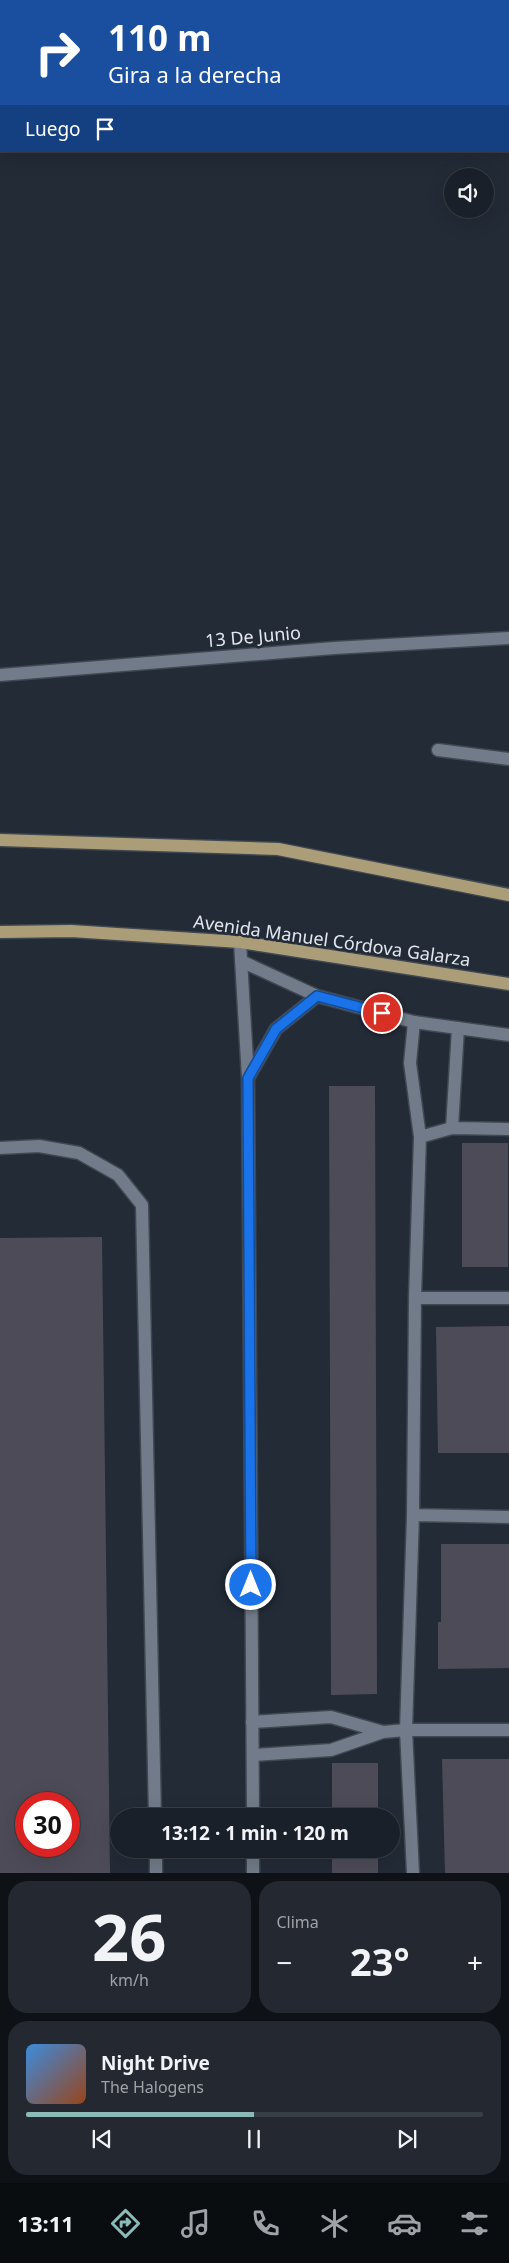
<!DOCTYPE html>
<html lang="es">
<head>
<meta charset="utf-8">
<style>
  body { margin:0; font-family:"Noto Sans",sans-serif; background:#232831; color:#f1f3f6; height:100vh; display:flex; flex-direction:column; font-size:19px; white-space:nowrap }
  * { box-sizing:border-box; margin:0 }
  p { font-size:16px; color:#9fa3a8 }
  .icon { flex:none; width:28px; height:28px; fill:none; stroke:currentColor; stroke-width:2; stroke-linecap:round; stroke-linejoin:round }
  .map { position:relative; height:1873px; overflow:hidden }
  .panel { display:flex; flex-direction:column; gap:8px; padding:8px; background:#0e1217; flex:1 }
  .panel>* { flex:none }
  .top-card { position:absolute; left:0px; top:0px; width:510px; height:152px; box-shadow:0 5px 20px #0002,0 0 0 1px #383e46; background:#1a4fa0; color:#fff; overflow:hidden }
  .controls { position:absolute; left:444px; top:168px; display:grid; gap:10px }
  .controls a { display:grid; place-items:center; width:50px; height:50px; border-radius:50%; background:#1a2029; box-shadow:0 5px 20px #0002,0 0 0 1px #383e46; font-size:25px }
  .speed { position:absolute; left:15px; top:1792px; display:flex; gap:10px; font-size:25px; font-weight:700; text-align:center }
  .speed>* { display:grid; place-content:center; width:65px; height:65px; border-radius:50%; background:#1a2029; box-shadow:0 5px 20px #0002,0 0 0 1px #383e46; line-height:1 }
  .speed .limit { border:8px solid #d22; background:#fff; color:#111 }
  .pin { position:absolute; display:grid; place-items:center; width:42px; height:42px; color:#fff; margin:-21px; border:2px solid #fff; border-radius:50%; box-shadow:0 1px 5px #0007 }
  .me { position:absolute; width:55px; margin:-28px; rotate:0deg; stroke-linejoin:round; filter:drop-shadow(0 0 4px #0008) }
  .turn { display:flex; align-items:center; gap:18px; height:105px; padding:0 25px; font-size:22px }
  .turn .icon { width:65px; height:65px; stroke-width:2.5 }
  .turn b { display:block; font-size:35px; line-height:42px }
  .then { display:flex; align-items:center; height:48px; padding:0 25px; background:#0003; gap:10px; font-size:19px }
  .big { font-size:38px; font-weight:700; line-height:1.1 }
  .panel .card { flex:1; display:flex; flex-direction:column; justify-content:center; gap:8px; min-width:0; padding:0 18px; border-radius:20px; background:#232831 }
  .panel .dial { align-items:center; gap:0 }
  .dial b { font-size:65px; line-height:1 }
  .song { display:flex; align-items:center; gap:15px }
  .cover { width:60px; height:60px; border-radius:8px; background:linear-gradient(135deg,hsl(210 70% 55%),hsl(20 70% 35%)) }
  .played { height:5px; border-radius:2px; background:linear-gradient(90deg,#8bbbb9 50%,#383e46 50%) }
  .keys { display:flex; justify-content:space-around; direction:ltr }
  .heat { display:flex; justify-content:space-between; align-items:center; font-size:28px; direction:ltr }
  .panel .tiles { flex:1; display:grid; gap:8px; grid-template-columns:1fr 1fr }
  .card:last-child { grid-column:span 2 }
  .trip { position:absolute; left:110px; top:1808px; width:290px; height:50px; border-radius:25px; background:#1a2029; box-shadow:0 5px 20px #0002,0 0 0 1px #383e46; font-weight:700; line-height:50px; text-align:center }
  .menu { display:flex; height:80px; justify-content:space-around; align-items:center; background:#0a0d10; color:#9fa3a8 }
  .menu .icon { width:35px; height:35px }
  .menu .current { color:#8bbbb9 }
  .menu b { font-size:22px; color:#f1f3f6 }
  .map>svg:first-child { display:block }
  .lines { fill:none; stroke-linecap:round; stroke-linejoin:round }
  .stream { stroke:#16747f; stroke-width:11 }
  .building { fill:#4e4b59; fill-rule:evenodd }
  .lane-casing { stroke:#3f4750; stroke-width:15 }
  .street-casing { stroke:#3f4750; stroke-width:15 }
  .primary-casing { stroke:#3f4750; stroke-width:15 }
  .lane { stroke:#717b89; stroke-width:12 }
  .street { stroke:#717b89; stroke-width:12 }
  .primary { stroke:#ac9d79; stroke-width:12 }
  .route-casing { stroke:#114b97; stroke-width:12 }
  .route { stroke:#1a73e8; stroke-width:9 }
  .labels { text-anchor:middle; stroke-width:5; stroke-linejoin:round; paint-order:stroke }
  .street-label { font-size:18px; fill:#e2e7ef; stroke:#232b37 }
</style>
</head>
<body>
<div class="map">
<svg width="509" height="1873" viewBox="0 0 509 1873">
  <rect width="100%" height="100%" fill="#232b37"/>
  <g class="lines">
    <path class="stream" d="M438,0l4,1"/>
  </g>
  <path class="building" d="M329,1086h46l2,608 -46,1z
    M462,1143h46v124h-46z
    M102,1237l8,636h-110v-635zM26,1804h43v42h-43z
    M509,1326v127h-71l-2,-126z
    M441,1544h68v124l-71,1v-47h3z
    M442,1759h67v114h-64z
    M332,1763h46v53h-46z
    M332,1849h46v24h-46z"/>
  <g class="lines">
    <defs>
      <path id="lane" d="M438,750l71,9
        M452,1128l6,-100
        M420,1137l32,-9 57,1
        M0,1148l39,-2 40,7 39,22 24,30 13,611
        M415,1298h94
        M413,1515l96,2
        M252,1722l79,-5 52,15
        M253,1755l78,-5 52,-18 23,-2h103
        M156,1849v24
        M413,1873l-7,-143 7,-215 2,-217 5,-161 -10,-74 4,-41"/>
      <path id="street" d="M0,675l334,-27 175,-10
        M240,942l8,136 5,738
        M241,961l76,35
        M248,1078l28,-49 41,-33 97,26 95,13
        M253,1849v24"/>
      <path id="primary" d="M0,840l278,9 231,46
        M0,932l71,-1 169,11 269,42"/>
    </defs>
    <use href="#lane" class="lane-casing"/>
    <use href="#street" class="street-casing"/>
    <use href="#primary" class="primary-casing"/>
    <use href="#lane" class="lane"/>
    <use href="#street" class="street"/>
    <use href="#primary" class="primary"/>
  </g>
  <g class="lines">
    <defs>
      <path id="route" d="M251,1585l-3,-507 28,-49 41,-33 65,17"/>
    </defs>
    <use href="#route" class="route-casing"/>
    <use href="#route" class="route"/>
  </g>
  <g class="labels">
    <g class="street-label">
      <text transform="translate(253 637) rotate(-5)" y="6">13 De Junio</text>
      <text transform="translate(332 941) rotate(8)" y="6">Avenida Manuel Córdova Galarza</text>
    </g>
  </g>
</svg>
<div class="controls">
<a><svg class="icon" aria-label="sound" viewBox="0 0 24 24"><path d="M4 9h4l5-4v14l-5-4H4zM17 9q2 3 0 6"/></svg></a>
</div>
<div class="speed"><div class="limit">30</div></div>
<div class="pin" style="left:382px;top:1013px;background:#d93025"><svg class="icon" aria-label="arrive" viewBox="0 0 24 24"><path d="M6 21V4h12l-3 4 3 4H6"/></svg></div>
<svg class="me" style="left:251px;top:1585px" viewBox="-20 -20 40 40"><circle r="17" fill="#1a73e8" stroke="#fff" stroke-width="3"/><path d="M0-11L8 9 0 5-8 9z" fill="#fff"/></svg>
<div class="trip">13:12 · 1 min · 120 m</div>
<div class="top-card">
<div class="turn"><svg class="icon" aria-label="right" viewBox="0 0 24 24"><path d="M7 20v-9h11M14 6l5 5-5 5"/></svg><div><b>110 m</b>Gira a la derecha</div></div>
<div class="then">Luego<svg class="icon" aria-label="arrive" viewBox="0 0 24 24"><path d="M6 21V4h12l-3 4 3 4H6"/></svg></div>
</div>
</div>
<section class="panel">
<div class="tiles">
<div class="card dial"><b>26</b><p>km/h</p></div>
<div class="card"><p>Clima</p>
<div class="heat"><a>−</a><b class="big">23°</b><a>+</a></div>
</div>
<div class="card">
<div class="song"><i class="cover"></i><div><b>Night Drive</b><p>The Halogens</p></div></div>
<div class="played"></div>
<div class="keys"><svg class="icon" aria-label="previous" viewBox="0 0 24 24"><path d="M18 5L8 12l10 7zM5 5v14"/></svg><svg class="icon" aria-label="pause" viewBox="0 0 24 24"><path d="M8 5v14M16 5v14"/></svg><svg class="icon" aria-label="next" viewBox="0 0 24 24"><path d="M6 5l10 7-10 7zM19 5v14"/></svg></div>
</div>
</div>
</section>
<nav class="menu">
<b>13:11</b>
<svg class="icon current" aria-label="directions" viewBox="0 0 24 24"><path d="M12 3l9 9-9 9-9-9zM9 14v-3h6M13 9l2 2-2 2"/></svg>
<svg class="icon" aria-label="music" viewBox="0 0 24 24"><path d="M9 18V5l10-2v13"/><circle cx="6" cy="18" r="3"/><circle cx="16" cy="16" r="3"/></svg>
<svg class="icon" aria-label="phone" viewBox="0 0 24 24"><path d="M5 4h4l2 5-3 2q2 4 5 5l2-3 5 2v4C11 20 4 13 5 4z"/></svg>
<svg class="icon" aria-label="climate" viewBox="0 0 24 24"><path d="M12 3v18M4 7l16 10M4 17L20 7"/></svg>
<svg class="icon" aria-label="car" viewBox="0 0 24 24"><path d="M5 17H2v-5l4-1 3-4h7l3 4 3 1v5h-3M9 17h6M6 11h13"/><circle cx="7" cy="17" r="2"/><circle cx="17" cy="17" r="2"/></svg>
<svg class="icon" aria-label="filters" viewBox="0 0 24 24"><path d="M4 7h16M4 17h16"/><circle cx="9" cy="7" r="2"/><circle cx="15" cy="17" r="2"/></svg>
</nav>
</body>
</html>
